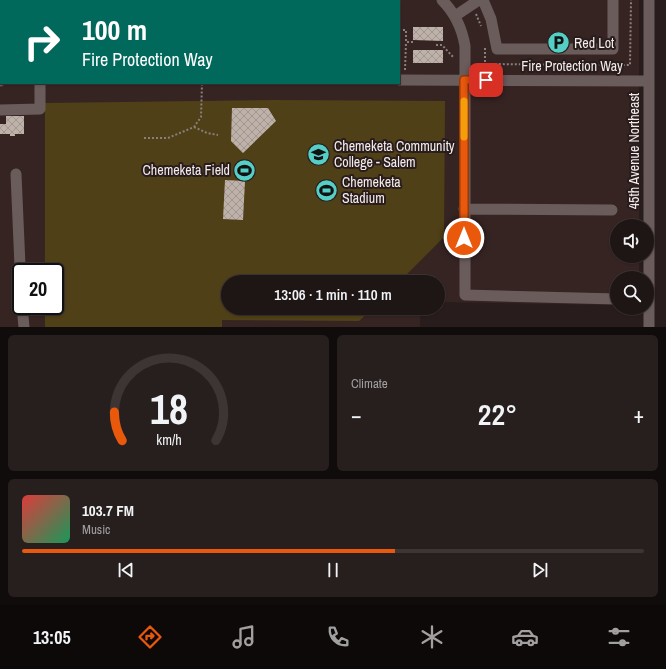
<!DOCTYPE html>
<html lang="en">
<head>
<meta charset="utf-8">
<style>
  body { margin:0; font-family:"Archivo Narrow",sans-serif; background:#261f1e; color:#f1f3f6; height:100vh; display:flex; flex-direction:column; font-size:15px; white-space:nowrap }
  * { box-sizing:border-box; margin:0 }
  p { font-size:13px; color:#a19fa0 }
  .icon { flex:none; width:22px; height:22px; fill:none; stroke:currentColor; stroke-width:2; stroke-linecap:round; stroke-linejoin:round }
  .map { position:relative; height:327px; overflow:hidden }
  .sheet { display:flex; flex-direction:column; gap:8px; padding:8px; background:#100c0c; flex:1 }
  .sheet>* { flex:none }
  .hud { position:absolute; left:0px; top:0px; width:400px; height:84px; box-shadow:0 1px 3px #0004,0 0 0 1px #3c3534; background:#00695c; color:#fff; overflow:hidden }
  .controls { position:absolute; left:610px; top:219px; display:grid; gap:8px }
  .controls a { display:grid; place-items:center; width:44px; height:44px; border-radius:50%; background:#1e1615; box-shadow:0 1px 3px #0004,0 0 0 1px #3c3534; font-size:20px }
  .speed { position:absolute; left:12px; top:263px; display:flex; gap:8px; font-size:20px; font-weight:700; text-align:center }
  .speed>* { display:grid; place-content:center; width:52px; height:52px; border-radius:50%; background:#1e1615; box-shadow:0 1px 3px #0004,0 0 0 1px #3c3534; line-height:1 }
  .speed .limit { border:2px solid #111; border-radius:6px; background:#fff; color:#111 }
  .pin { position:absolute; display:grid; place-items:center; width:34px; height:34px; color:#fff; margin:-17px; border-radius:8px; box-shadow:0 2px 6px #0006 }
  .me { position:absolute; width:44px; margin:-22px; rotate:0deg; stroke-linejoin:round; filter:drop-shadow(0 0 3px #0008) }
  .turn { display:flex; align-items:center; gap:14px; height:84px; padding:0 16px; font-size:18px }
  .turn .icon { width:52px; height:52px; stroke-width:2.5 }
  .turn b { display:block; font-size:28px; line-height:34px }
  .big { font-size:30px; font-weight:600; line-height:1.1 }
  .sheet .tile { flex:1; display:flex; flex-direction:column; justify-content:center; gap:6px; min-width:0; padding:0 14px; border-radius:6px; background:#261f1e }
  .sheet .dial { align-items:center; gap:0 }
  .dial svg { height:104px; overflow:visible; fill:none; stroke:#3c3534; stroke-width:7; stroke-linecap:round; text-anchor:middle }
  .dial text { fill:#f1f3f6; stroke:none }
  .song { display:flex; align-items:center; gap:12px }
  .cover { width:48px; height:48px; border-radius:6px; background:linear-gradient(135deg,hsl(0 70% 55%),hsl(150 70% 35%)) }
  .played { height:4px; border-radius:2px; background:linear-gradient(90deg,#ea580c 60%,#3c3534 60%) }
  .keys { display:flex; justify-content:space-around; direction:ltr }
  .heat { display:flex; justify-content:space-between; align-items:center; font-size:22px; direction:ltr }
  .sheet .tiles { flex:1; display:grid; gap:8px; grid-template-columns:1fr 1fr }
  .tile:last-child { grid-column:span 2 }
  .trip { position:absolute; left:221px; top:275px; width:224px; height:40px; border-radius:20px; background:#1e1615; box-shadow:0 1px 3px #0004,0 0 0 1px #3c3534; font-weight:600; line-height:40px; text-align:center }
  .menu { display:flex; height:64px; justify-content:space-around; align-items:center; background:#0c0908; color:#a19fa0 }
  .menu .icon { width:28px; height:28px }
  .menu .current { color:#ea580c }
  .menu b { font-size:18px; color:#f1f3f6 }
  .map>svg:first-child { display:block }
  .built { fill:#362423; fill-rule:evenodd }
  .garden { fill:#504017 }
  .building { fill:url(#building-cross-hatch) }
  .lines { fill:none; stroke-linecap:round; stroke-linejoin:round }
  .path { stroke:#887f7e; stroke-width:2; stroke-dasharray:2 2; stroke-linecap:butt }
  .minor { stroke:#6b5c5c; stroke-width:11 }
  .route-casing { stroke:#983908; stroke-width:10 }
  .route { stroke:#ea580c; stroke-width:7 }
  .slow { stroke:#f59e0b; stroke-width:7 }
  .labels { text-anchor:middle; stroke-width:4; stroke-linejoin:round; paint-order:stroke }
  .poi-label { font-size:14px; fill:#f4eceb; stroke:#281d1c; text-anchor:start }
  .street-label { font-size:14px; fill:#f4eceb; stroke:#281d1c }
</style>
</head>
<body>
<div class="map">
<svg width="666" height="327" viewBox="0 0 666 327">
  <defs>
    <pattern id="building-cross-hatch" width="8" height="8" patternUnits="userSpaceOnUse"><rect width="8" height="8" fill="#beb1a9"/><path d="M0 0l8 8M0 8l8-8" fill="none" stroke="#a19690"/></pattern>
  </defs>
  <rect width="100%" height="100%" fill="#281d1c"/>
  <path class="built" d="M0,0h639v226h-22v30h22v22h-22v27l-179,-3v-20h-210v26h192v19h-420zM1,1h398v82h-398zM21,272h34v34h-34z"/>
  <path class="garden" d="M273,100l172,1 -1,136 -45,45h-171v26h145l-14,13 -137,-1v7h-177v-21h10v-34h-10v-169z"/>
  <path class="building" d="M413,27h30v14l-30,-1z
    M413,50h30v13h-30z
    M232,108h36l8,13 -33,32 -12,-12z
    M6,116h18v18h-9v2h-5v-2h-10v-10h6z
    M225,180l20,1 -2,39 -20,-1z"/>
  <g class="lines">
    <path class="path" d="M244,1v-1
      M345,1v-1
      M380,1v-1
      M476,14l5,12
      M399,30h7v12h9
      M436,45h6l12,13
      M485,48v23
      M475,66l10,-2 145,1 1,-65
      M405,70l1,-28
      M194,127l13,6 11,2
      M144,138h24l26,-11 7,-10 1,-34"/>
    <path class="minor" d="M442,0c13,13 20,28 23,46v249l152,4
      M483,0l8,19 6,30h116v-49
      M455,16l24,-16
      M0,71v10
      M399,80l250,1
      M0,110l40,-1v-26
      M16,174l5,115
      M464,209l148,1
      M22,306l2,21
      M649,327v-327"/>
  </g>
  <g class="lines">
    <defs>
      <path id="route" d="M464,238v-158h22"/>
    </defs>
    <use href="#route" class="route-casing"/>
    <use href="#route" class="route"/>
    <path class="slow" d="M464,101v36"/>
  </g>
  <defs>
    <symbol id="parking-disc" viewBox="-11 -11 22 22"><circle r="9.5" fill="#55cec5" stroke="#281d1c"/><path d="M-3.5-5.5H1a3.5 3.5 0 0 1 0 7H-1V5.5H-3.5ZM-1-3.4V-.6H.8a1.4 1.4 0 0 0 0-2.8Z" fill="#111"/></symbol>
    <symbol id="university-disc" viewBox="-11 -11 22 22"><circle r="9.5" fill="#55cec5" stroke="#281d1c"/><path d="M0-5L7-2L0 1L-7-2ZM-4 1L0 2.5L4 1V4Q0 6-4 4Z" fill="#111"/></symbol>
    <symbol id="stadium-disc" viewBox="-11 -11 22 22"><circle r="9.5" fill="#55cec5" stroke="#281d1c"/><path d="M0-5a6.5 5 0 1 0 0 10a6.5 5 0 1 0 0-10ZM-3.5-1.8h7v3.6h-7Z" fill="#111"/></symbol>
  </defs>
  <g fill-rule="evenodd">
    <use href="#parking-disc" x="546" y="30" width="25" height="25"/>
    <use href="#university-disc" x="306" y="142" width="25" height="25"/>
    <use href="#stadium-disc" x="232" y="158" width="25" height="25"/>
    <use href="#stadium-disc" x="314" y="178" width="25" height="25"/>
  </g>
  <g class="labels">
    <g class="poi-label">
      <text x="574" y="48">Red Lot</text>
      <text x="334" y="151">Chemeketa Community<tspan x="334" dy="16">College - Salem</tspan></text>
      <text x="230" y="175" text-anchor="end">Chemeketa Field</text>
      <text x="342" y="187">Chemeketa<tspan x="342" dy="16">Stadium</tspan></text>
    </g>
    <g class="street-label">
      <text x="572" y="71">Fire Protection Way</text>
      <text transform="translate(634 151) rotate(-90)" y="5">45th Avenue Northeast</text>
    </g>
  </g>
</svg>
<div class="controls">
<a><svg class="icon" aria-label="sound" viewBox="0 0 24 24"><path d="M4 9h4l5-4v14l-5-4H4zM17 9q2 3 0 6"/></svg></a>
<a><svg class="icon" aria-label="search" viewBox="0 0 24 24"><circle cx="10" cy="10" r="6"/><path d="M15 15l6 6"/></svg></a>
</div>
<div class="speed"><div class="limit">20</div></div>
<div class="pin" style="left:486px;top:80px;background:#d93025"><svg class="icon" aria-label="arrive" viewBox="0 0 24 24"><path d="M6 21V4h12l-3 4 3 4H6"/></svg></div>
<svg class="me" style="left:464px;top:238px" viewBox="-20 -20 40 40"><circle r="17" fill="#ea580c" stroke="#fff" stroke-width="3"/><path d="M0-11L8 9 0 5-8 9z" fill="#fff"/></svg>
<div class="trip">13:06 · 1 min · 110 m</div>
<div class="hud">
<div class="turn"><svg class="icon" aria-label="right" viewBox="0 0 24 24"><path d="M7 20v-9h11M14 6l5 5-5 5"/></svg><div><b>100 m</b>Fire Protection Way</div></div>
</div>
</div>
<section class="sheet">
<div class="tiles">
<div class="tile dial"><svg viewBox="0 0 100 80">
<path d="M14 69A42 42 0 1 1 86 69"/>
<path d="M14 69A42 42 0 0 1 8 47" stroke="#ea580c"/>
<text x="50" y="56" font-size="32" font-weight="700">18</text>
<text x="50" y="72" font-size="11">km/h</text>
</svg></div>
<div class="tile"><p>Climate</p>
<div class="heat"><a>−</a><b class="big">22°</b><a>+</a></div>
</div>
<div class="tile">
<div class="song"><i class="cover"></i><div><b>103.7 FM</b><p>Music</p></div></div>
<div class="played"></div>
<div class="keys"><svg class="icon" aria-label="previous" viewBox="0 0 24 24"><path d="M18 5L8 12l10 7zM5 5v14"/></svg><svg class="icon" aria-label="pause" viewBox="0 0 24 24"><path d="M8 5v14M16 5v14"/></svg><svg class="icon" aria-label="next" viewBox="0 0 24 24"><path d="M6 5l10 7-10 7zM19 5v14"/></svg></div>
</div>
</div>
</section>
<nav class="menu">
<b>13:05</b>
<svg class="icon current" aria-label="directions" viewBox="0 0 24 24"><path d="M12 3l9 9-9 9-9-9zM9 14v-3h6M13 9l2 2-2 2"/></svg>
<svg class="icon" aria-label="music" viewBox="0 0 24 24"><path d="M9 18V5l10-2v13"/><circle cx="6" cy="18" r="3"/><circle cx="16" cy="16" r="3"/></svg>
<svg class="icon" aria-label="phone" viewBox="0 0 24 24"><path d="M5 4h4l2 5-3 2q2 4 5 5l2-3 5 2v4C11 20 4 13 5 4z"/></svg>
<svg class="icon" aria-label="climate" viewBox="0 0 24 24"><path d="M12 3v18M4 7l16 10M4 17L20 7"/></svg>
<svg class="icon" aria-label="car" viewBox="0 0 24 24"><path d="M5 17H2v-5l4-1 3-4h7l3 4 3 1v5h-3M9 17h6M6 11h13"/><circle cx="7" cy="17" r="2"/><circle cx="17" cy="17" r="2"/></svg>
<svg class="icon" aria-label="filters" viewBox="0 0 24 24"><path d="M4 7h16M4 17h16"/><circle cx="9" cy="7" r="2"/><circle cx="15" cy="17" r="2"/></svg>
</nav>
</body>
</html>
